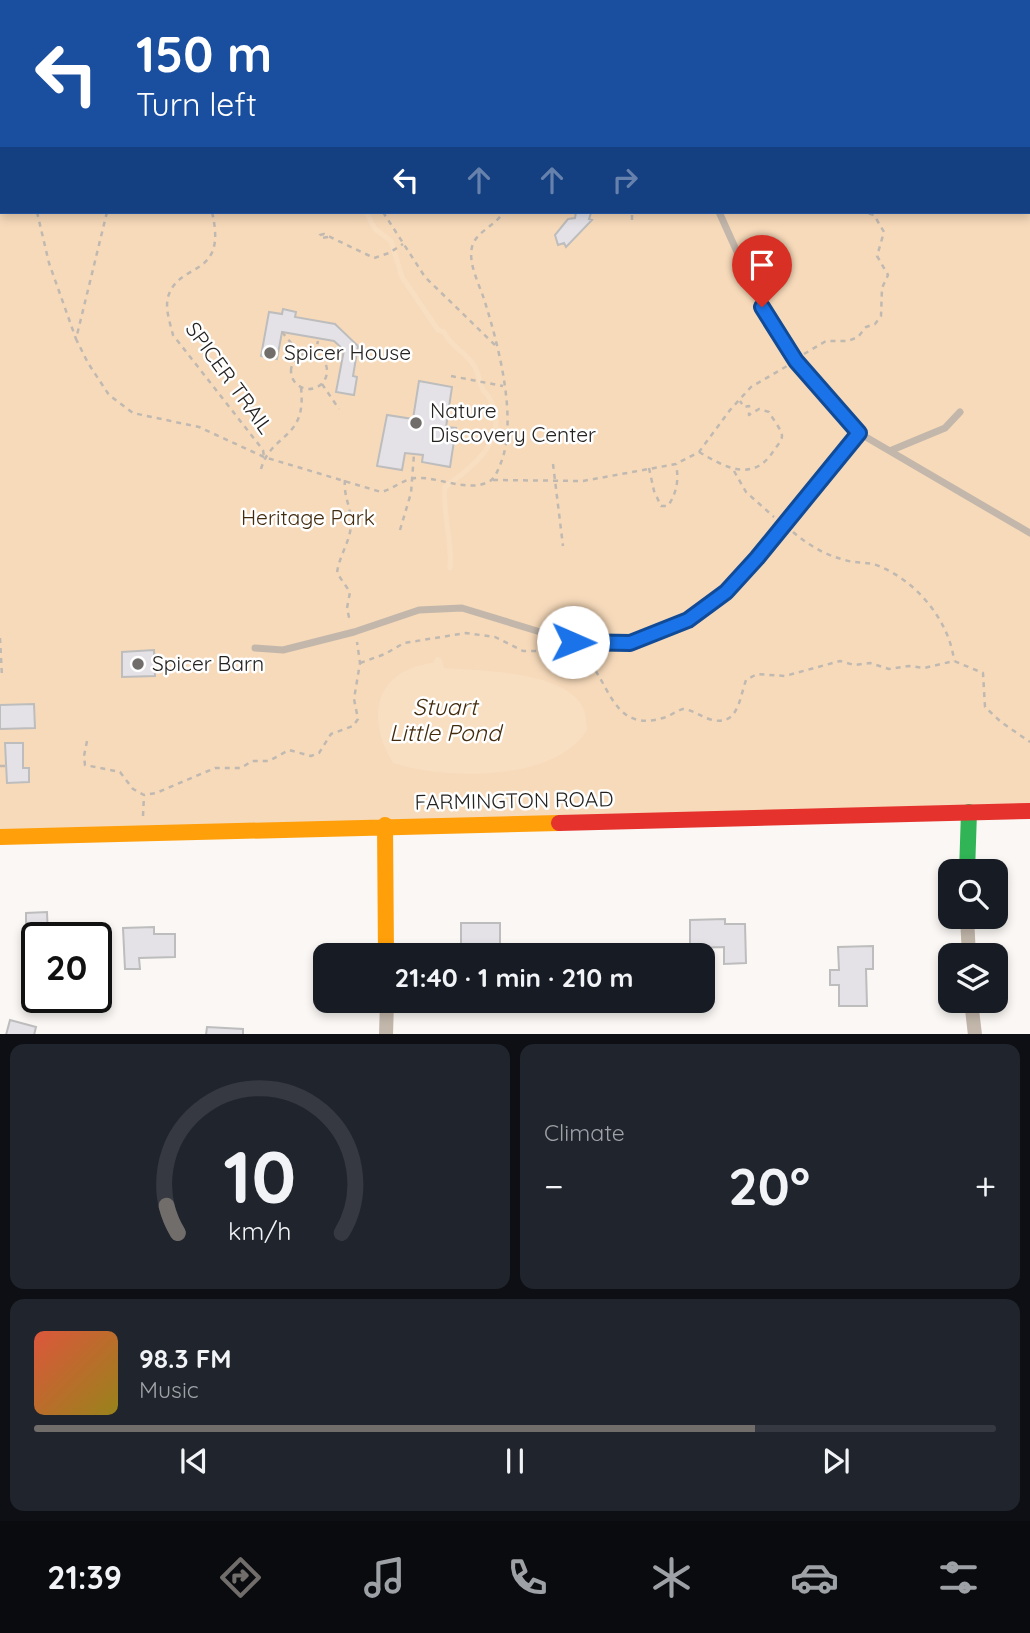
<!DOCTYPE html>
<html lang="en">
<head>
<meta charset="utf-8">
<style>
  body { margin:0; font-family:Quicksand,sans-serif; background:#20242c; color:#f1f3f6; height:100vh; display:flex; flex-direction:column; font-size:26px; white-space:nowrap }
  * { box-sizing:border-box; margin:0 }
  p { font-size:23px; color:#9ea1a6 }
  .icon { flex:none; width:38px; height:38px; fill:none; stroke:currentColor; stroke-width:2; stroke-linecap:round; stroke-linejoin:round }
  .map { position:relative; height:1034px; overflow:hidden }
  .side { display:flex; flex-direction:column; gap:10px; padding:10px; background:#0d0f14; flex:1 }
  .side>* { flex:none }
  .guide { position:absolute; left:0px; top:0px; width:1031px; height:214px; box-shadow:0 4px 10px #0003; background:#1a4fa0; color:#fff; overflow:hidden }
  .controls { position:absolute; left:938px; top:859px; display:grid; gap:14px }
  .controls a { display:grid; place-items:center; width:70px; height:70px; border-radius:14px; background:#171b24; box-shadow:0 4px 10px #0003; font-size:35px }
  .speed { position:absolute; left:21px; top:922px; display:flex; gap:14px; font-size:35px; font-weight:700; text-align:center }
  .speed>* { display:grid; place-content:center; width:91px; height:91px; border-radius:50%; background:#171b24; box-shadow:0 4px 10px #0003; line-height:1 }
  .speed .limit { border:4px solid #111; border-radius:10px; background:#fff; color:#111 }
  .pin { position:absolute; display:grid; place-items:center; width:60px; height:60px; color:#fff; margin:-72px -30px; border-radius:50% 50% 50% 0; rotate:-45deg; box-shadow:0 0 7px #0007 }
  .pin .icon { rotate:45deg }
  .me { position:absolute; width:77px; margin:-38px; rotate:91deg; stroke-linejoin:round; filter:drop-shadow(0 0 5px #0008) }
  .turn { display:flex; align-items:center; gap:24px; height:147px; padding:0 21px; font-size:32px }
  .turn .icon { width:91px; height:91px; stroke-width:2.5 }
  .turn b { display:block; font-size:49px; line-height:60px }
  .lanes { display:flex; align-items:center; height:66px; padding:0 21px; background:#0003; justify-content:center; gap:35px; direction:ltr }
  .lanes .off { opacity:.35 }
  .big { font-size:52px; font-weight:700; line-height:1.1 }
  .side .card { flex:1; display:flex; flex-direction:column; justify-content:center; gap:10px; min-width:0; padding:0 24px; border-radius:14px; background:#20242c }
  .side .dial { align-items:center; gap:0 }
  .dial svg { height:182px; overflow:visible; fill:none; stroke:#363941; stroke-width:7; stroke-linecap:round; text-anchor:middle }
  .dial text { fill:#f1f3f6; stroke:none }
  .song { display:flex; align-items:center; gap:21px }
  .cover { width:84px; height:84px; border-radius:10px; background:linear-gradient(135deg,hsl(10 70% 55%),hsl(50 70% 35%)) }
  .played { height:7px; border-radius:4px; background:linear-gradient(90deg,#706d6b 75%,#363941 75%) }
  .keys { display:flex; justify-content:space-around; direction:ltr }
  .heat { display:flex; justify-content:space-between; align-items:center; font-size:38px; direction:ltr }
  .side .tiles { flex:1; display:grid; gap:10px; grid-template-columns:1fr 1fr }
  .card:last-child { grid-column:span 2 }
  .trip { position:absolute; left:313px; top:943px; width:402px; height:70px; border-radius:14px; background:#171b24; box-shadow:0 4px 10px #0003; font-weight:700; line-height:70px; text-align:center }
  .tabs { display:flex; height:112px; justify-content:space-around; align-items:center; background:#090b0e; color:#9ea1a6 }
  .tabs .icon { width:49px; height:49px }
  .tabs .active { color:#706d6b }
  .tabs b { font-size:32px; color:#f1f3f6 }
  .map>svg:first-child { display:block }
  .green { fill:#f7daba; fill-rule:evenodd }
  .water { fill:#f9dfc2 }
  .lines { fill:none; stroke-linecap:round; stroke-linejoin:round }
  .stream { stroke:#f9dfc2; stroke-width:5 }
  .building { fill:#e4e2e7; stroke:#bebdbd; stroke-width:2 }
  .path { stroke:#c0b9b2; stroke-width:2.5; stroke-dasharray:5 5; stroke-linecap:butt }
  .lane { stroke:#c3b7ab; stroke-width:7 }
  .street { stroke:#c3b7ab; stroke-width:14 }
  .fast { stroke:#30b455; stroke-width:16 }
  .slow { stroke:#ff9f0a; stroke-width:16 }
  .jam { stroke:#e5322d; stroke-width:16 }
  .route-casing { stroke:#114b97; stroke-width:18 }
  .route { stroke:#1a73e8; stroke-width:12 }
  .poi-dot { fill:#706d6b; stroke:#fff; stroke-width:2.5 }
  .labels { text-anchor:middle; stroke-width:5; stroke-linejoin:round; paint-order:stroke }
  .poi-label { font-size:21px; fill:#252321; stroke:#fff; text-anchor:start }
  .street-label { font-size:21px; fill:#252321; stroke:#fff }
  .park-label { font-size:21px; fill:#432b0e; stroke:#fff }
  .water-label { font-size:23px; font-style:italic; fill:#432b0d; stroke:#fff }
</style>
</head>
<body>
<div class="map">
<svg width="1030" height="1035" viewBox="0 0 1030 1035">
  <rect width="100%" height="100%" fill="#faf7f4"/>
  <path class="green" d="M0,0h1030v808l-1030,22zM2,2h1027v210h-1027z"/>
  <path class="water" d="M436,657l5,1 3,10c36,3 116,3 137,36 5,7 5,17 6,26 -32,52 -142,50 -194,33 -28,-46 -18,-93 40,-100z"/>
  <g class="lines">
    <path class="stream" d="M197,0l2,2
      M366,212l9,17 16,12 11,36 36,53 6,2c6,14 21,20 29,32 6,8 6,18 10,26 2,3 5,5 7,9 21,40 -17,67 -45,88 -3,29 8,53 5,81"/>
  </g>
  <path class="building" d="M576,212l15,1 -2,6 3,1 -26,27 -2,-4 -6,2 -3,-10 13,-16 7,-1z
    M283,309l13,3 -1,5 40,7 23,22 -5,30 4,1 -3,18 -18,-3 8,-42 -10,-9 -52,-9 -5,27 -16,-3 8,-44 13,2z
    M419,381l33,6 -6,40 10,1 -6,39 -28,-5 1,-7 -18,-2 -3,17 -25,-4 10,-51 26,4z
    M154,650l1,26 -33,1v-25z
    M34,704l1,24 -35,1v-24z
    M5,743h18v25h6v14l-22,1z
    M47,912l1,26h-11v46h-10v-15h-3l-1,-40h3v-16z
    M725,919v5h20l1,39 -22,1v-17l-34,1v-28z
    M461,923h39v21h-5v12h-23v-8h5v-4h-16z
    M154,927v7h21v23l-36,1 1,11h-15l-2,-41z
    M873,946v23h-7l1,37h-28v-21h-9v-15h9l-1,-23z
    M10,1020l26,7 -2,8h-28z
    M207,1027l36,2v6h-37z"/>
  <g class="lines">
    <path class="path" d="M115,0l1,2
      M224,0l2,2
      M482,0v2
      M619,2v-2
      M0,33l2,-1
      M0,197l2,-2
      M37,212l12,51 27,76
      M107,212l-31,127 12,24 21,32 24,18 66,14 65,30 117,35c13,-3 24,-15 39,-14 21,0 49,14 68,4 7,-3 9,-10 12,-17 19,-43 -2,-122 -16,-166 -5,-15 -16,-36 -12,-52 4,-16 24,-21 31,-35
      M212,212c16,68 -33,48 -44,85 -3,12 2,26 5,38l90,115 1,7
      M383,212l42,65 70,68
      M632,220v-8
      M328,237l-7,1 -1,-3 4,-1 50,24 15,-5 14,-9
      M282,332l19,23
      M291 371a18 18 0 1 1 36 0a18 18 0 1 1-36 0Z
      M315,354l3,-13
      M804,354l22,-13h22l10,-4 8,-10 9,-3 6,-8 1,-28 6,-13 -11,-19 7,-24 -10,-17 -11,-3
      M324,360l14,-13
      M451,376l52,10
      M322,384l17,25
      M699,452c27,16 55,31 75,-2 2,-3 8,-9 8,-14 0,-6 -10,-18 -13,-24l-10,-3 -10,6v-9l-5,1 -4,-6
      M553,464l10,82
      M649,468l5,23 7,15h7c9,-14 11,-26 8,-42
      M261,469c10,-36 46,-29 40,-81
      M734,471l12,21 28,25
      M345,480c-2,16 7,29 6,45 -1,17 -12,31 -14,48l13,19 -3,16 3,14
      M493,480l90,1 93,-17 23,-12 31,-42 21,-23 36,-21
      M400,530l11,-37 3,-39
      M793,532c15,13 32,23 52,28 12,4 24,1 36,7 36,15 69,55 73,94
      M0,638l2,39
      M360,663l25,-9 19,-11 62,-10 29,4 28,14h23l18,11 29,5c19,27 25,64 70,51 7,-2 13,-7 20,-9 10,1 17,7 26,10 29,9 30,-19 37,-39l11,-6 28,2 55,-15 14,4 16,-2 19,6 20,-3 15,2 30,-7 29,12 2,34 16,15 29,20
      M87,741l-3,15 1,9 35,7 13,17 11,6 12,-2 59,-25h26l11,-7h17l20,-11 22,6 8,-3 12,-19 22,-8 5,-7 -4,-20 6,-36 -3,-21
      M0,766h6
      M143,816l1,-21"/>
    <path class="lane" d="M847,0l1,2
      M731,2l1,-2
      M719,212l43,95 34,54 63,72 171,100
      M892,450l53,-22 15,-16
      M255,648l28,2 71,-18 65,-22 43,-2 111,34 57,1 58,-23 38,-28 31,-34 102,-125"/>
    <path class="street" d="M967,917l2,39
      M971,1001l4,34
      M386,1035l1,-34"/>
    <path class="fast" d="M967,872l2,-60"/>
    <path class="slow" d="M385,825l1,131
      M0,837l559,-14"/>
    <path class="jam" d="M559,823l471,-12"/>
  </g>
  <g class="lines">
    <defs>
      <path id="route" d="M573,642l57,1 58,-23 38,-28 31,-34 102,-125 -63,-72 -34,-54"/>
    </defs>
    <use href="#route" class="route-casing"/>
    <use href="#route" class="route"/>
  </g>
  <g class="poi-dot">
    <circle cx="270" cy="353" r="7"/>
    <circle cx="416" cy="423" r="7"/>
    <circle cx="138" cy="664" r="7"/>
  </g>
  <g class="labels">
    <g class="poi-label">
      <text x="284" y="360">Spicer House</text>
      <text x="430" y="418">Nature<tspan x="430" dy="24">Discovery Center</tspan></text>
      <text x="152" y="671">Spicer Barn</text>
    </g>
    <g class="street-label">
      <text transform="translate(229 378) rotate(54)" y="7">SPICER TRAIL</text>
      <text transform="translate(514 801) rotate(-1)" y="7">FARMINGTON ROAD</text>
    </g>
    <g class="park-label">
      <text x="308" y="525">Heritage Park</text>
    </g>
    <g class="water-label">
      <text x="445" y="715">Stuart<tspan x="445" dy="26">Little Pond</tspan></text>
    </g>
  </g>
</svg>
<div class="controls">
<a><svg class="icon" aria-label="search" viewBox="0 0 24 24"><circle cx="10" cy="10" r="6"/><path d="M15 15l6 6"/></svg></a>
<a><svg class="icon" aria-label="layers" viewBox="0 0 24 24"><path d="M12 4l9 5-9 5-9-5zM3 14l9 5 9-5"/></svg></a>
</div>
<div class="speed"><div class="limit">20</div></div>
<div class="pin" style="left:762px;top:307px;background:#d93025"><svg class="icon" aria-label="arrive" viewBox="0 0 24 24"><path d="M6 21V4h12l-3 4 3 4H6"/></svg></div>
<svg class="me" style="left:573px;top:642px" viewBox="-20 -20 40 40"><circle r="19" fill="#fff"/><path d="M0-13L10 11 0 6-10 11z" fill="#1a73e8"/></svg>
<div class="trip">21:40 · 1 min · 210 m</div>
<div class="guide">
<div class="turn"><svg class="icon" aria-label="left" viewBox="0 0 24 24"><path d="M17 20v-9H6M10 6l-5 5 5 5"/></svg><div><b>150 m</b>Turn left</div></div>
<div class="lanes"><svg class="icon" aria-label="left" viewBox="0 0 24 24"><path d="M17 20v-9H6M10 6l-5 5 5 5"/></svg><svg class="icon off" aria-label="ahead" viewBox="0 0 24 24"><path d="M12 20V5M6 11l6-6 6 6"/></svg><svg class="icon off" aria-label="ahead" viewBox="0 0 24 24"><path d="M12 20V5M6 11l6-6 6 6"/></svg><svg class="icon off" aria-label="right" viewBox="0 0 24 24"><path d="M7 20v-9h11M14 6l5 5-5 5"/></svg></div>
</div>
</div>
<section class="side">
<div class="tiles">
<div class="card dial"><svg viewBox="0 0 100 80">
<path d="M14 69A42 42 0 1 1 86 69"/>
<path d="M14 69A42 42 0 0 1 9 57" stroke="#706d6b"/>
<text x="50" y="56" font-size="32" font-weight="700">10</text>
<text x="50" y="72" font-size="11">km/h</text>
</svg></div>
<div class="card"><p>Climate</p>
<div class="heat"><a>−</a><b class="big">20°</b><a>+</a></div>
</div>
<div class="card">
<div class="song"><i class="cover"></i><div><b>98.3 FM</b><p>Music</p></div></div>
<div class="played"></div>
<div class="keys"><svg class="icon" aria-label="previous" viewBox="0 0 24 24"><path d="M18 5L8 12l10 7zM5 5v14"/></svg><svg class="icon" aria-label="pause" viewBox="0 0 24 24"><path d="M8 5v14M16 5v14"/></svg><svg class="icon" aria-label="next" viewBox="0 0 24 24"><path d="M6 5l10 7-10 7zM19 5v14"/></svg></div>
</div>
</div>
</section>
<nav class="tabs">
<b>21:39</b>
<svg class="icon active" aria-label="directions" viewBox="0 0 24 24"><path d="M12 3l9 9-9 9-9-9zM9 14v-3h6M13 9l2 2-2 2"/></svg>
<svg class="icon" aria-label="music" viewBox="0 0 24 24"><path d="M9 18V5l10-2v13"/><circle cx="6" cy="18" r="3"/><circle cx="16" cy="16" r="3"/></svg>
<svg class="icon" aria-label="phone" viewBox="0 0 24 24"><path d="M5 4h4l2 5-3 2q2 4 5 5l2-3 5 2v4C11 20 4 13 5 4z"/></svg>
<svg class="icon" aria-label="climate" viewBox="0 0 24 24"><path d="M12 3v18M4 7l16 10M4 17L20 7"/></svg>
<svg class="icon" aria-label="car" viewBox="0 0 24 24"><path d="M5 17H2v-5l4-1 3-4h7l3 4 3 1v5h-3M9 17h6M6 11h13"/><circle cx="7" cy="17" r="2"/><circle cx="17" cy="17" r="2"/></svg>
<svg class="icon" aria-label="filters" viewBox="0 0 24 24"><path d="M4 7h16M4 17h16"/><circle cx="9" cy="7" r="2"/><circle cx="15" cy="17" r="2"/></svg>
</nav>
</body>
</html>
